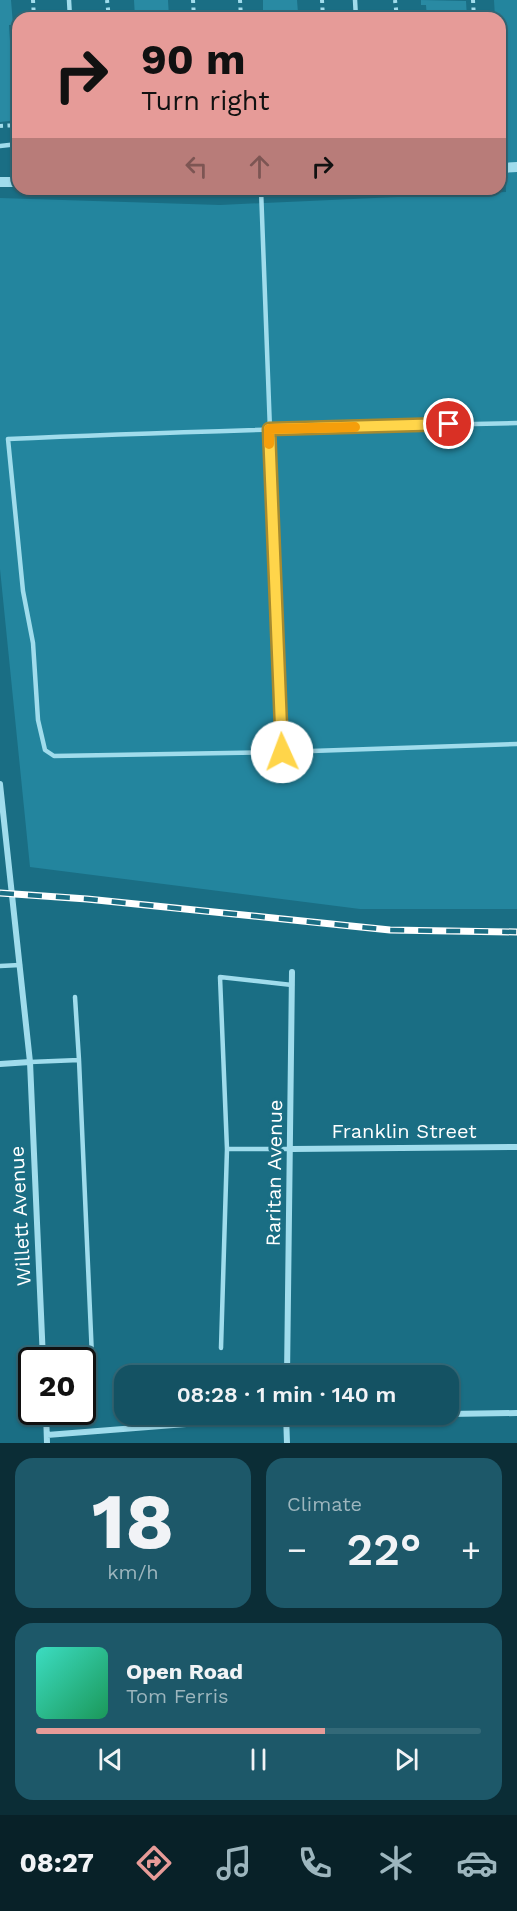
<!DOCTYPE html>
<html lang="en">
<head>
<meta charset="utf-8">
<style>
  body { margin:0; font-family:"Work Sans",sans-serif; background:#1d5869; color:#f1f3f6; height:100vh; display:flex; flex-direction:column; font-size:22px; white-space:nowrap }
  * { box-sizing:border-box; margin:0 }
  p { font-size:20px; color:#9db6be }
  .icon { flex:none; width:33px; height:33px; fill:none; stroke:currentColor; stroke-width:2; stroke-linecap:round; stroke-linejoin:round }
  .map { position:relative; height:1443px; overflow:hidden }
  .sheet { display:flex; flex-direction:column; gap:15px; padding:15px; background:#0b2d36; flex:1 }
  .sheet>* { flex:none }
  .guide { position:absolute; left:12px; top:12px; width:494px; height:183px; border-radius:18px; box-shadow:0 2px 4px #0004,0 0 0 2px #336978; background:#e69b98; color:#111; overflow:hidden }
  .speed { position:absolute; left:18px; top:1347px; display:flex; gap:12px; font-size:30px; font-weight:700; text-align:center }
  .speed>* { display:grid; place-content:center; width:78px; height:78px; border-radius:50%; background:#145263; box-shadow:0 2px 4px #0004,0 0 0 2px #336978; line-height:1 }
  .speed .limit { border:3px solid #111; border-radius:9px; background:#fff; color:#111 }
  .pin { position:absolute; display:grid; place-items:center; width:51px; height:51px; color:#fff; margin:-26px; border:3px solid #fff; border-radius:50%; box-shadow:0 2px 6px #0007 }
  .me { position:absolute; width:66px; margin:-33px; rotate:358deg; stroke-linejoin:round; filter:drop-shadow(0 0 4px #0008) }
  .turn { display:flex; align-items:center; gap:21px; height:126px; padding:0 30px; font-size:27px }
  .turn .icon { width:78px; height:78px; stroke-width:2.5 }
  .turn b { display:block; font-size:42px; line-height:51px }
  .lanes { display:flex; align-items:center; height:57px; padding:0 30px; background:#0003; justify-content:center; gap:30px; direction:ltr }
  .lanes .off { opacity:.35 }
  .big { font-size:45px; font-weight:600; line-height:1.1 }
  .sheet .tile { flex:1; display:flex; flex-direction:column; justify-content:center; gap:9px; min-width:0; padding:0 21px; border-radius:18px; background:#1d5869 }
  .sheet .dial { align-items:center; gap:0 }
  .dial b { font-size:78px; line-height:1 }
  .song { display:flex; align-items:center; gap:18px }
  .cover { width:72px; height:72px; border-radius:9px; background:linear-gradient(135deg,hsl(170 70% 55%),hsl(150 70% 35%)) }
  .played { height:6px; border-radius:3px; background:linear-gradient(90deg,#e69b98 65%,#336978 65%) }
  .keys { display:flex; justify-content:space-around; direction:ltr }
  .heat { display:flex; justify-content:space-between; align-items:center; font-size:33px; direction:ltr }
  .sheet .tiles { flex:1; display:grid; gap:15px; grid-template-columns:1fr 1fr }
  .tile:last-child { grid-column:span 2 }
  .trip { position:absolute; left:114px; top:1365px; width:345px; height:60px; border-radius:18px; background:#145263; box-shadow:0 2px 4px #0004,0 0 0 2px #336978; font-weight:600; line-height:60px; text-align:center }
  .dock { display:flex; height:96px; justify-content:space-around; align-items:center; background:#082128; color:#9db6be }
  .dock .icon { width:42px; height:42px }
  .dock .on { color:#e69b98 }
  .dock b { font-size:27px; color:#f1f3f6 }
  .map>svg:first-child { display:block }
  .green { fill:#23859e }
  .building { fill:#298aa3 }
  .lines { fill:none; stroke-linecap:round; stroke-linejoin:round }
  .path { stroke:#a0dcec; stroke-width:4; stroke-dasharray:3 4.5; stroke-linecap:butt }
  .service { stroke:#a0dcec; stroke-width:4.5 }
  .minor { stroke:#a0dcec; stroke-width:6 }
  .tertiary { stroke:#a0dcec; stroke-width:10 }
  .rail-casing { stroke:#fff; stroke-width:7 }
  .rail { stroke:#1a6e84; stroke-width:4.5; stroke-dasharray:14; stroke-linecap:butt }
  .route-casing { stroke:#a68a30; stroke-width:15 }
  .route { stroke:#ffd54a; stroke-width:10 }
  .slow { stroke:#f59e0b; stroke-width:10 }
  .labels { text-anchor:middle; stroke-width:6; stroke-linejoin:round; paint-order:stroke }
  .street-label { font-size:20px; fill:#fff; stroke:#1a6e84 }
</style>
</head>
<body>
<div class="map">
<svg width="517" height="1443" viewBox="0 0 517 1443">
  <rect width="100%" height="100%" fill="#1a6e84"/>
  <path class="green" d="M494,0h23v909h-157l-330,-42 -30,-298v-371l220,7 286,-13 -6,-110v-64h-5z"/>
  <path class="building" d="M0,0h11l2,25h-4l3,47h4l2,48 -18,2z
    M134,0h34l1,18h-34z
    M263,0h34l1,13 -4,1 1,4h-35l3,-3z
    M421,0l45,1 1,17h-40l-1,-13h-5z"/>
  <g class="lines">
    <path class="path" d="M33,0l1,18
      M107,0l2,18
      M193,0l1,18
      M240,0l1,18
      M322,0l1,18
      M395,0l2,18
      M473,0l1,18
      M0,126l18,-1"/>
    <path class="service" d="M69,0l1,18
      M355,0l1,18
      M0,146l18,-2
      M261,189l21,563 -228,4 -9,-6 -7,-30 -5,-77 -10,-52 -15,-152c169,-8 339,-12 509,-16
      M282,752l235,-8
      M0,966l20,-1
      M75,997l4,63
      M30,1062l49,-2 13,297
      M227,1149l-7,-172 72,8
      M221,1348l6,-199h65"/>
    <path class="minor" d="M0,784l30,278 13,298
      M0,1064l30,-2
      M292,1149l225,-2
      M287,1376l5,-404
      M46,1412l1,31
      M286,1414l1,29
      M448,1414l69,-1
      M47,1435l239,-19 125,-2"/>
    <path class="tertiary" d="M500,168l17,-1
      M0,182h18"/>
    <defs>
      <path id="rail" d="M0,893l87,6 303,31 127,2"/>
    </defs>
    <use href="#rail" class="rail-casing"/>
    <use href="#rail" class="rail"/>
  </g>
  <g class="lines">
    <defs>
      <path id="route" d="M282,752l-13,-323 180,-5"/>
    </defs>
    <use href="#route" class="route-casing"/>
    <use href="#route" class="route"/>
    <path class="slow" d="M269,444v-15l86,-2"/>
  </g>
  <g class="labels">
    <g class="street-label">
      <text x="404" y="1138">Franklin Street</text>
      <text transform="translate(274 1173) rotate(-89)" y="7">Raritan Avenue</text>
      <text transform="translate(20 1216) rotate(-93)" y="7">Willett Avenue</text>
    </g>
  </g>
</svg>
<div class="speed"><div class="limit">20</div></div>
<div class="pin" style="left:449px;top:424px;background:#d93025"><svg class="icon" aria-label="arrive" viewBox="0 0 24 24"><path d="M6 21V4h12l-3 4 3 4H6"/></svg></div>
<svg class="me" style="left:282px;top:752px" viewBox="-20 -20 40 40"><circle r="19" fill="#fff"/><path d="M0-13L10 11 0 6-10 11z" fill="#ffd54a"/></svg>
<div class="trip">08:28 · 1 min · 140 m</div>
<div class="guide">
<div class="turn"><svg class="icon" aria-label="right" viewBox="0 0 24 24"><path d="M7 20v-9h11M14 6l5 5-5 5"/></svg><div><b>90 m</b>Turn right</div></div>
<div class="lanes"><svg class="icon off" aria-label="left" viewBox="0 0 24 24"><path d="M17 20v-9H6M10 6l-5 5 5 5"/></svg><svg class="icon off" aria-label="ahead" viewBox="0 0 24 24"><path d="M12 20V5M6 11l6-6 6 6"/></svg><svg class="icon" aria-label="right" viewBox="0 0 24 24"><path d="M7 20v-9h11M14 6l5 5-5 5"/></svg></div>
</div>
</div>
<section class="sheet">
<div class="tiles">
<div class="tile dial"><b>18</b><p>km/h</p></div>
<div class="tile"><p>Climate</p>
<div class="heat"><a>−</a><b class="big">22°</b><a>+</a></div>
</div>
<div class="tile">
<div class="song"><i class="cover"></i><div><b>Open Road</b><p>Tom Ferris</p></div></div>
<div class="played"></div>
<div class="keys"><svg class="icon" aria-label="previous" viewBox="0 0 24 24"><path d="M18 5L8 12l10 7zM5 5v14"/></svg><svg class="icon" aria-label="pause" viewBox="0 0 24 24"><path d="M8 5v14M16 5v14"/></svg><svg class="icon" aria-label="next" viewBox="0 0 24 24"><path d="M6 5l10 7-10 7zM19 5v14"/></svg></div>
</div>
</div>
</section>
<nav class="dock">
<b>08:27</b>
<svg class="icon on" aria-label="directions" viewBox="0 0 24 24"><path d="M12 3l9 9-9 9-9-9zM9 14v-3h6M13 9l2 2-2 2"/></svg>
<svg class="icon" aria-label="music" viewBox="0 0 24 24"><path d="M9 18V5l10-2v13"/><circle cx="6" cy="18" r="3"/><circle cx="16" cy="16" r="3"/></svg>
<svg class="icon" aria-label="phone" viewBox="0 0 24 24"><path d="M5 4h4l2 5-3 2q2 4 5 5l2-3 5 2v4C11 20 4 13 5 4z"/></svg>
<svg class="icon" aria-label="climate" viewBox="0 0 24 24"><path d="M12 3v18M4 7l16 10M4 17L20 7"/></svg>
<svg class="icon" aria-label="car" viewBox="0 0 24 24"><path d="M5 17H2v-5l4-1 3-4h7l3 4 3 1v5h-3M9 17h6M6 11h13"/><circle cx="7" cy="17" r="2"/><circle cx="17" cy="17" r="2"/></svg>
</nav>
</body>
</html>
